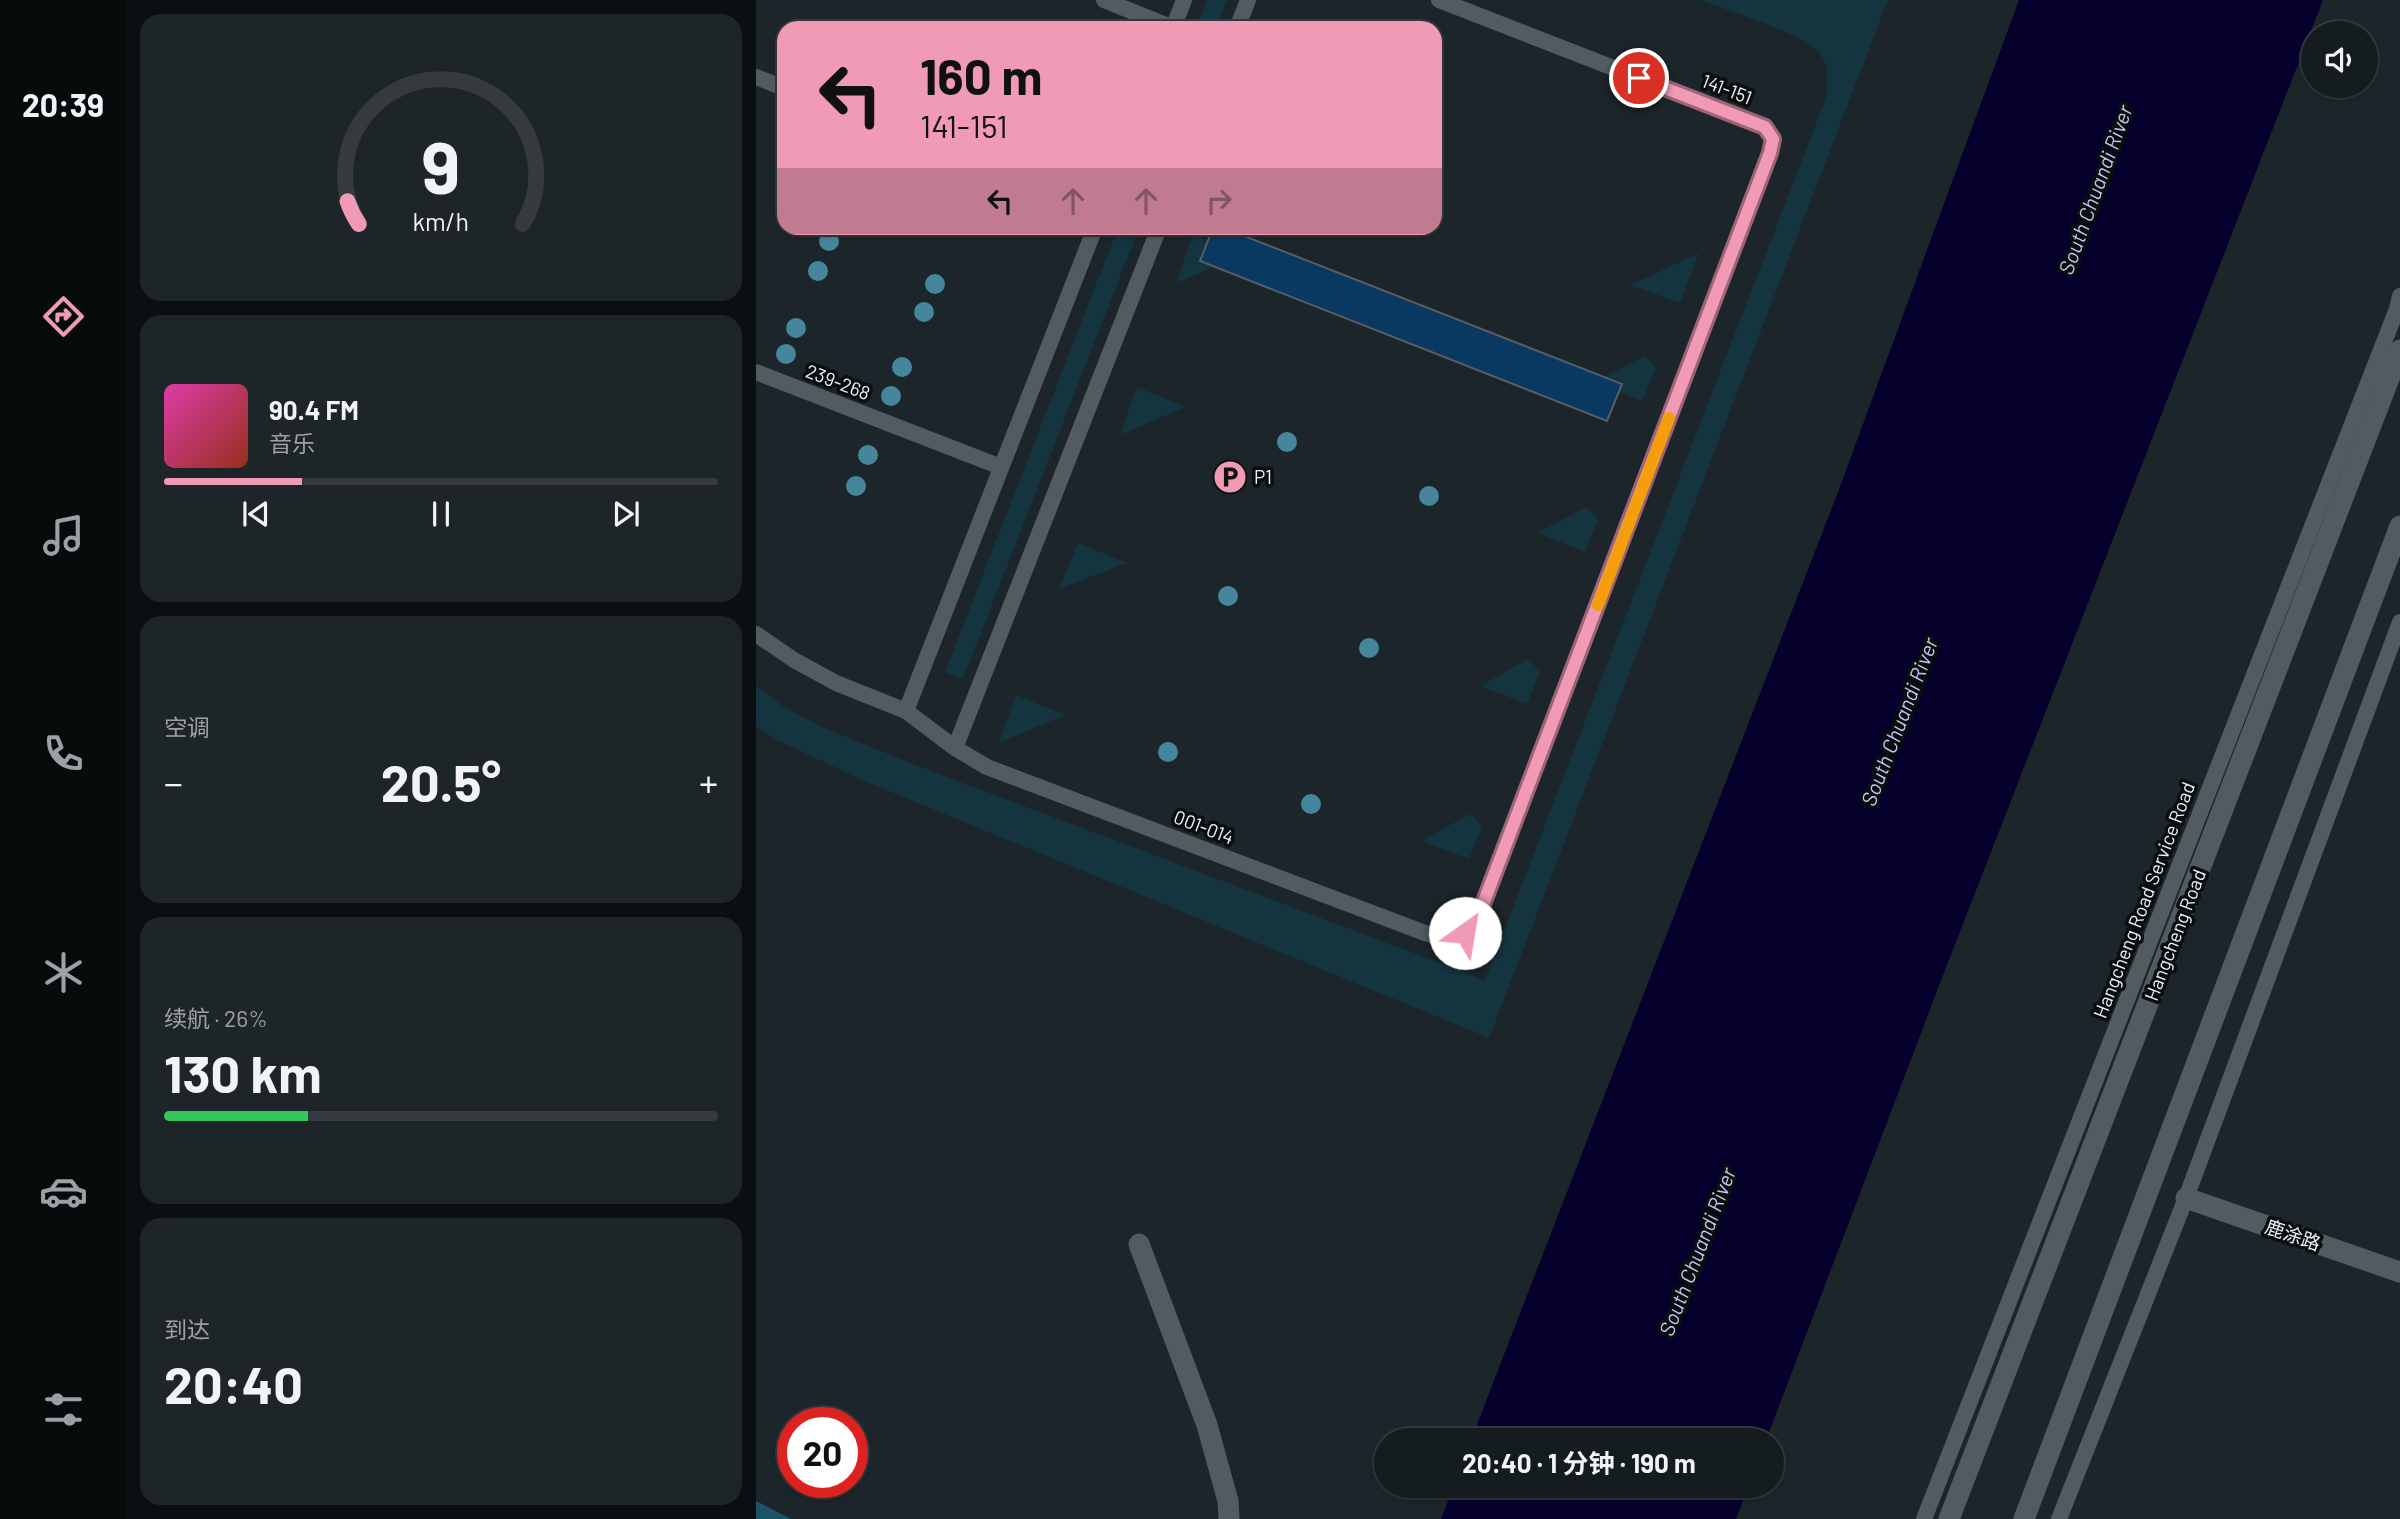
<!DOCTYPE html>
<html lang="zh">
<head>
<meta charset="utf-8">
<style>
  body { margin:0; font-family:Barlow,"Noto Sans SC",sans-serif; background:#1e2528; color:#f1f3f6; height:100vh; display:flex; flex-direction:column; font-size:26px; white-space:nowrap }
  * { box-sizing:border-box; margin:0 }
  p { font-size:23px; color:#9da1a4 }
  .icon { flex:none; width:38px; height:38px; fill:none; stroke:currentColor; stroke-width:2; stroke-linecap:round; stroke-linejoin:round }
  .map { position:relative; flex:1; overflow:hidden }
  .panel { display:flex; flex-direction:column; gap:14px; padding:14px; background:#0c0f11; width:630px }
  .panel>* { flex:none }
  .hud { position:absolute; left:21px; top:21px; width:665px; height:214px; border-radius:21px; box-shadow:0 2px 5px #0004,0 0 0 2px #343a3d; background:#f09ab5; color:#111; overflow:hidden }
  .tools { position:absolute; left:1545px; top:21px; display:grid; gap:14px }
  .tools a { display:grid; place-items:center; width:77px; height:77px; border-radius:50%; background:#151c1f; box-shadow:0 2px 5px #0004,0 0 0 2px #343a3d; font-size:35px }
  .speed { position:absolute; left:21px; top:1407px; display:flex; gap:14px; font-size:35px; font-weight:700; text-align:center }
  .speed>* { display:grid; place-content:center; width:91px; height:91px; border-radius:50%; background:#151c1f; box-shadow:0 2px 5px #0004,0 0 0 2px #343a3d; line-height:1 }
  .speed .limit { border:10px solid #d22; background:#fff; color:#111 }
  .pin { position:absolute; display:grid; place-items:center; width:60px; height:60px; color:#fff; margin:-30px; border:4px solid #fff; border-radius:50%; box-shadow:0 2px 7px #0007 }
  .me { position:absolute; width:77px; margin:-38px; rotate:32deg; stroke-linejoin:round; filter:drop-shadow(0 0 5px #0008) }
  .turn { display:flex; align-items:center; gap:24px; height:147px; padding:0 28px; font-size:32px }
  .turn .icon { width:91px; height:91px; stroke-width:2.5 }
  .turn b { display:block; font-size:49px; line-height:60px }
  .lanes { display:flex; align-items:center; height:66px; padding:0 28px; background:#0003; justify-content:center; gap:35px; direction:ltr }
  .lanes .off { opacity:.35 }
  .big { font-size:52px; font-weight:700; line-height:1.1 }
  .panel .widget { flex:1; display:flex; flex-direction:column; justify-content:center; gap:10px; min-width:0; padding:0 24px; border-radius:21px; background:#1e2528 }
  .panel .dial { align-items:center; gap:0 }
  .dial svg { height:182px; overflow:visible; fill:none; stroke:#343a3d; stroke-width:7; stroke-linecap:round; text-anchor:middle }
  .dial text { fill:#f1f3f6; stroke:none }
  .song { display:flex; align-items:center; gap:21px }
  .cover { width:84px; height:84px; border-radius:10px; background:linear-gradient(135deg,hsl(320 70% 55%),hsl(10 70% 35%)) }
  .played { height:7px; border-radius:4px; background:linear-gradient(90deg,#f09ab5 25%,#343a3d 25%) }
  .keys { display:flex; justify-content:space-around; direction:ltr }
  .heat { display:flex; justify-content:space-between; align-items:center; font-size:38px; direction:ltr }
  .charge { height:10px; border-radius:5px; background:linear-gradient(90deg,#34c759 26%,#343a3d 0) }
  .trip { position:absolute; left:618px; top:1428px; width:410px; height:70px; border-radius:35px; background:#151c1f; box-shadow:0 2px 5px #0004,0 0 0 2px #343a3d; font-weight:700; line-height:70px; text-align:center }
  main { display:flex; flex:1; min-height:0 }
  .menu { display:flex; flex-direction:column; width:126px; justify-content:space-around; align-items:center; background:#080b0c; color:#9da1a4 }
  .menu .icon { width:49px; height:49px }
  .menu .selected { color:#f09ab5 }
  .menu b { font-size:32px; color:#f1f3f6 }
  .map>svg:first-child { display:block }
  .green { fill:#143540 }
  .forest { fill:#195365 }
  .water { fill:#06002c }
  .building { fill:#093861; stroke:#575d65; stroke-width:2 }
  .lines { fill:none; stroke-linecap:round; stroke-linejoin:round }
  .lane { stroke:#525c60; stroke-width:16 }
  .street { stroke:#525c60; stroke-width:21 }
  .secondary { stroke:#525c60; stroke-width:21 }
  .tree { fill:#46869c }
  .route-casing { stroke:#9c6476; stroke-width:18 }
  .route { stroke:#f09ab5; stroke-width:12 }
  .slow { stroke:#f59e0b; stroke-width:12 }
  .labels { text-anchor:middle; stroke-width:7; stroke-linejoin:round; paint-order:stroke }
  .street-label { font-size:19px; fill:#eef4f6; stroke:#0a0e0f }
  .poi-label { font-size:19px; fill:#eef4f6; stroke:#0a0e0f; text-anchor:start }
  .water-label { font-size:21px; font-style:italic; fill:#c1c7ef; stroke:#0a0e0f }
</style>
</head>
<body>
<main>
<nav class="menu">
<b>20:39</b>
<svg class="icon selected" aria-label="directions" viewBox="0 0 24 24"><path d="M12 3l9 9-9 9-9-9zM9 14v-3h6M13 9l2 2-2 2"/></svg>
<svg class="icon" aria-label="music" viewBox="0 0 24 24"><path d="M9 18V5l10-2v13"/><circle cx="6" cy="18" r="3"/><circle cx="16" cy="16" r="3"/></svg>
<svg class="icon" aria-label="phone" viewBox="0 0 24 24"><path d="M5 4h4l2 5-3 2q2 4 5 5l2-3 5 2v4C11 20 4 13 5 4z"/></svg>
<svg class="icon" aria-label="climate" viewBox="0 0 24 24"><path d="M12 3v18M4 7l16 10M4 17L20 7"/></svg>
<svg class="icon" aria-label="car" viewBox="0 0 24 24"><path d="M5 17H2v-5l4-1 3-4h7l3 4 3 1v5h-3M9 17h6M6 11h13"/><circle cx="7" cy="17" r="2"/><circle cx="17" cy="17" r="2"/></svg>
<svg class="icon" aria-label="filters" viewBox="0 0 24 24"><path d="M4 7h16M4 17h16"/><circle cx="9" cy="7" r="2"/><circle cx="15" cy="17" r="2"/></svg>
</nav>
<section class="panel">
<div class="widget dial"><svg viewBox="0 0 100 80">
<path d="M14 69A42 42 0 1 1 86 69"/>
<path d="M14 69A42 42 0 0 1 9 59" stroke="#f09ab5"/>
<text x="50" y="56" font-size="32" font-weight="700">9</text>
<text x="50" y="72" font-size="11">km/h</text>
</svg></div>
<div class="widget">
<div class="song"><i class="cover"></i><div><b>90.4 FM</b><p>音乐</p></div></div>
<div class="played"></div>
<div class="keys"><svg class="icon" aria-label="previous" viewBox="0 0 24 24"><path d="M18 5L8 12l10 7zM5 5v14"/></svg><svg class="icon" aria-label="pause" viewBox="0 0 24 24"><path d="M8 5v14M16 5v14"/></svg><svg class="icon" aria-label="next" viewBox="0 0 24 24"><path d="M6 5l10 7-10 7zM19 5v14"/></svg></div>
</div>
<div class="widget"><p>空调</p>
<div class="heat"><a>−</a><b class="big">20.5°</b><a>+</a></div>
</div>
<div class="widget"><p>续航 · 26%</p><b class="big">130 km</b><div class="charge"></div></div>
<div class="widget"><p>到达</p><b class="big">20:40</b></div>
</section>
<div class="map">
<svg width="1644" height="1519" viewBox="0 0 1644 1519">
  <rect width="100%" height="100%" fill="#1c2529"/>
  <path class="green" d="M451,0h20l-11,28h-20z
    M944,0h188l-399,1038 -627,-258 -87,-41 -19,-13v-40l30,22 36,19 91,37 572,216 341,-882c1,-15 4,-30 -5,-43 -14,-21 -95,-45 -121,-55z
    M362,228h21l-176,451 -18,-7z
    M437,235l50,20 -67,28z
    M943,253l-19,50 -49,-18z
    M888,356l12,12 -14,33 -47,-19z
    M381,387l49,20 -66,28z
    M830,507l12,12 -13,33 -47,-19z
    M322,543l49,20 -68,26z
    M772,659l12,12 -13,33 -47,-18z
    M260,695l49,20 -66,28z
    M714,814l12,12 -13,33 -48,-18z"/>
  <path class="forest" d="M0,1501l35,18h-35z"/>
  <path class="water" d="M1263,0h304l-378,970 -179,470h-295l367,-948z
    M698,1486h295l-13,33h-295z"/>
  <path class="building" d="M457,228h11l398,156 -15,37 -407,-160z"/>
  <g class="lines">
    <path class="lane" d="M348,0l69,28
      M417,28l11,-28
      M481,28l11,-28
      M0,77l28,11
      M0,372l245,95
      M0,634l38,26 42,23 70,28 49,37 32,19 438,166c29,9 41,6 55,-21l290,-759 3,-14 -8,-12 -326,-127
      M150,711l189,-483
      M199,748l204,-520
      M1168,1519l473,-1210 3,-13
      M1303,1519l127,-321 214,-576"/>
    <path class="street" d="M1430,1198l214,74
      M383,1244l68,181 21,76 1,18"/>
    <path class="secondary" d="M1193,1519l451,-1169
      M1268,1519l376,-993"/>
  </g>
  <g class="tree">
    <circle cx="73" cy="241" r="10"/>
    <circle cx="62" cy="271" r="10"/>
    <circle cx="179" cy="284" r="10"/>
    <circle cx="168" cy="312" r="10"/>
    <circle cx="40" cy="328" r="10"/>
    <circle cx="30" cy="354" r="10"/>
    <circle cx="146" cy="367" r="10"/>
    <circle cx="135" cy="396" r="10"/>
    <circle cx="531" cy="442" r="10"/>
    <circle cx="112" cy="455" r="10"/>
    <circle cx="100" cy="486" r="10"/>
    <circle cx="673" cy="496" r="10"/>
    <circle cx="472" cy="596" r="10"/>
    <circle cx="613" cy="648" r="10"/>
    <circle cx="412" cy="752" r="10"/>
    <circle cx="555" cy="804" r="10"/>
  </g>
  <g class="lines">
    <defs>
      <path id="route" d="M709,933l9,-9 6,-12 290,-759 3,-14 -8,-12 -126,-49"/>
    </defs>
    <use href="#route" class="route-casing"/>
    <use href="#route" class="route"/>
    <path class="slow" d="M842,605l71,-187"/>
  </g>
  <defs>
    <symbol id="parking-disc" viewBox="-11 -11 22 22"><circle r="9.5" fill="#f09ab5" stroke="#0a0e0f"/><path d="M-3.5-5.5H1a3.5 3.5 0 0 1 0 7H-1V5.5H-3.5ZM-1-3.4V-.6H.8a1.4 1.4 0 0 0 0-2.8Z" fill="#111"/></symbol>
  </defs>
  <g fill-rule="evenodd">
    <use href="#parking-disc" x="455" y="458" width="38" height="38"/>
  </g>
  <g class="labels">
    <g class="street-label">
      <text transform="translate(971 89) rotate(21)" y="7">141-151</text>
      <text transform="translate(82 382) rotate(21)" y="7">239-268</text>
      <text transform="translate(448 827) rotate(21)" y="7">001-014</text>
      <text transform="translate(1388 900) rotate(-69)" y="7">Hangcheng Road Service Road</text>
      <text transform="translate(1419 935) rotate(-69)" y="7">Hangcheng Road</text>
      <text transform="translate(1537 1235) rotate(19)" y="7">鹿涂路</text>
    </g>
    <g class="poi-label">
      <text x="498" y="484">P1</text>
    </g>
    <g class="water-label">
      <text transform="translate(1340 190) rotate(-70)" y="7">South Chuandi River</text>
      <text transform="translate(1144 722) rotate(-69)" y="7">South Chuandi River</text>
      <text transform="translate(942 1252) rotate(-69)" y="7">South Chuandi River</text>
    </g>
  </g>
</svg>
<div class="tools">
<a><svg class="icon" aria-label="sound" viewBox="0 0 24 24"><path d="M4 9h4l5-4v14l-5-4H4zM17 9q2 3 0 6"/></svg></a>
</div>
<div class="speed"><div class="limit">20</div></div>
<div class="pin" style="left:883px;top:78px;background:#d93025"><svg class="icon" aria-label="arrive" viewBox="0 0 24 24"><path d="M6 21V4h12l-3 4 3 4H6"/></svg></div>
<svg class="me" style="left:709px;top:933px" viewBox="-20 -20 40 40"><circle r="19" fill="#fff"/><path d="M0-13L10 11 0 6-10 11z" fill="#f09ab5"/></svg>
<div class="trip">20:40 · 1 分钟 · 190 m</div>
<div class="hud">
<div class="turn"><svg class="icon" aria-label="left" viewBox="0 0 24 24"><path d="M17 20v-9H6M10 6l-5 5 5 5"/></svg><div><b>160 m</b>141-151</div></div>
<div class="lanes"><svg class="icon" aria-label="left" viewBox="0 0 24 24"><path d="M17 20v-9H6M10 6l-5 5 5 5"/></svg><svg class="icon off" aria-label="ahead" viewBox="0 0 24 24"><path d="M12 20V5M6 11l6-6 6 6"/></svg><svg class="icon off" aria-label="ahead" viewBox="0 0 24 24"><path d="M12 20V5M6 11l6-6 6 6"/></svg><svg class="icon off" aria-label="right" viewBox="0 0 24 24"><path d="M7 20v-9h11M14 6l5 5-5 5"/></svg></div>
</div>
</div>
</main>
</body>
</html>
